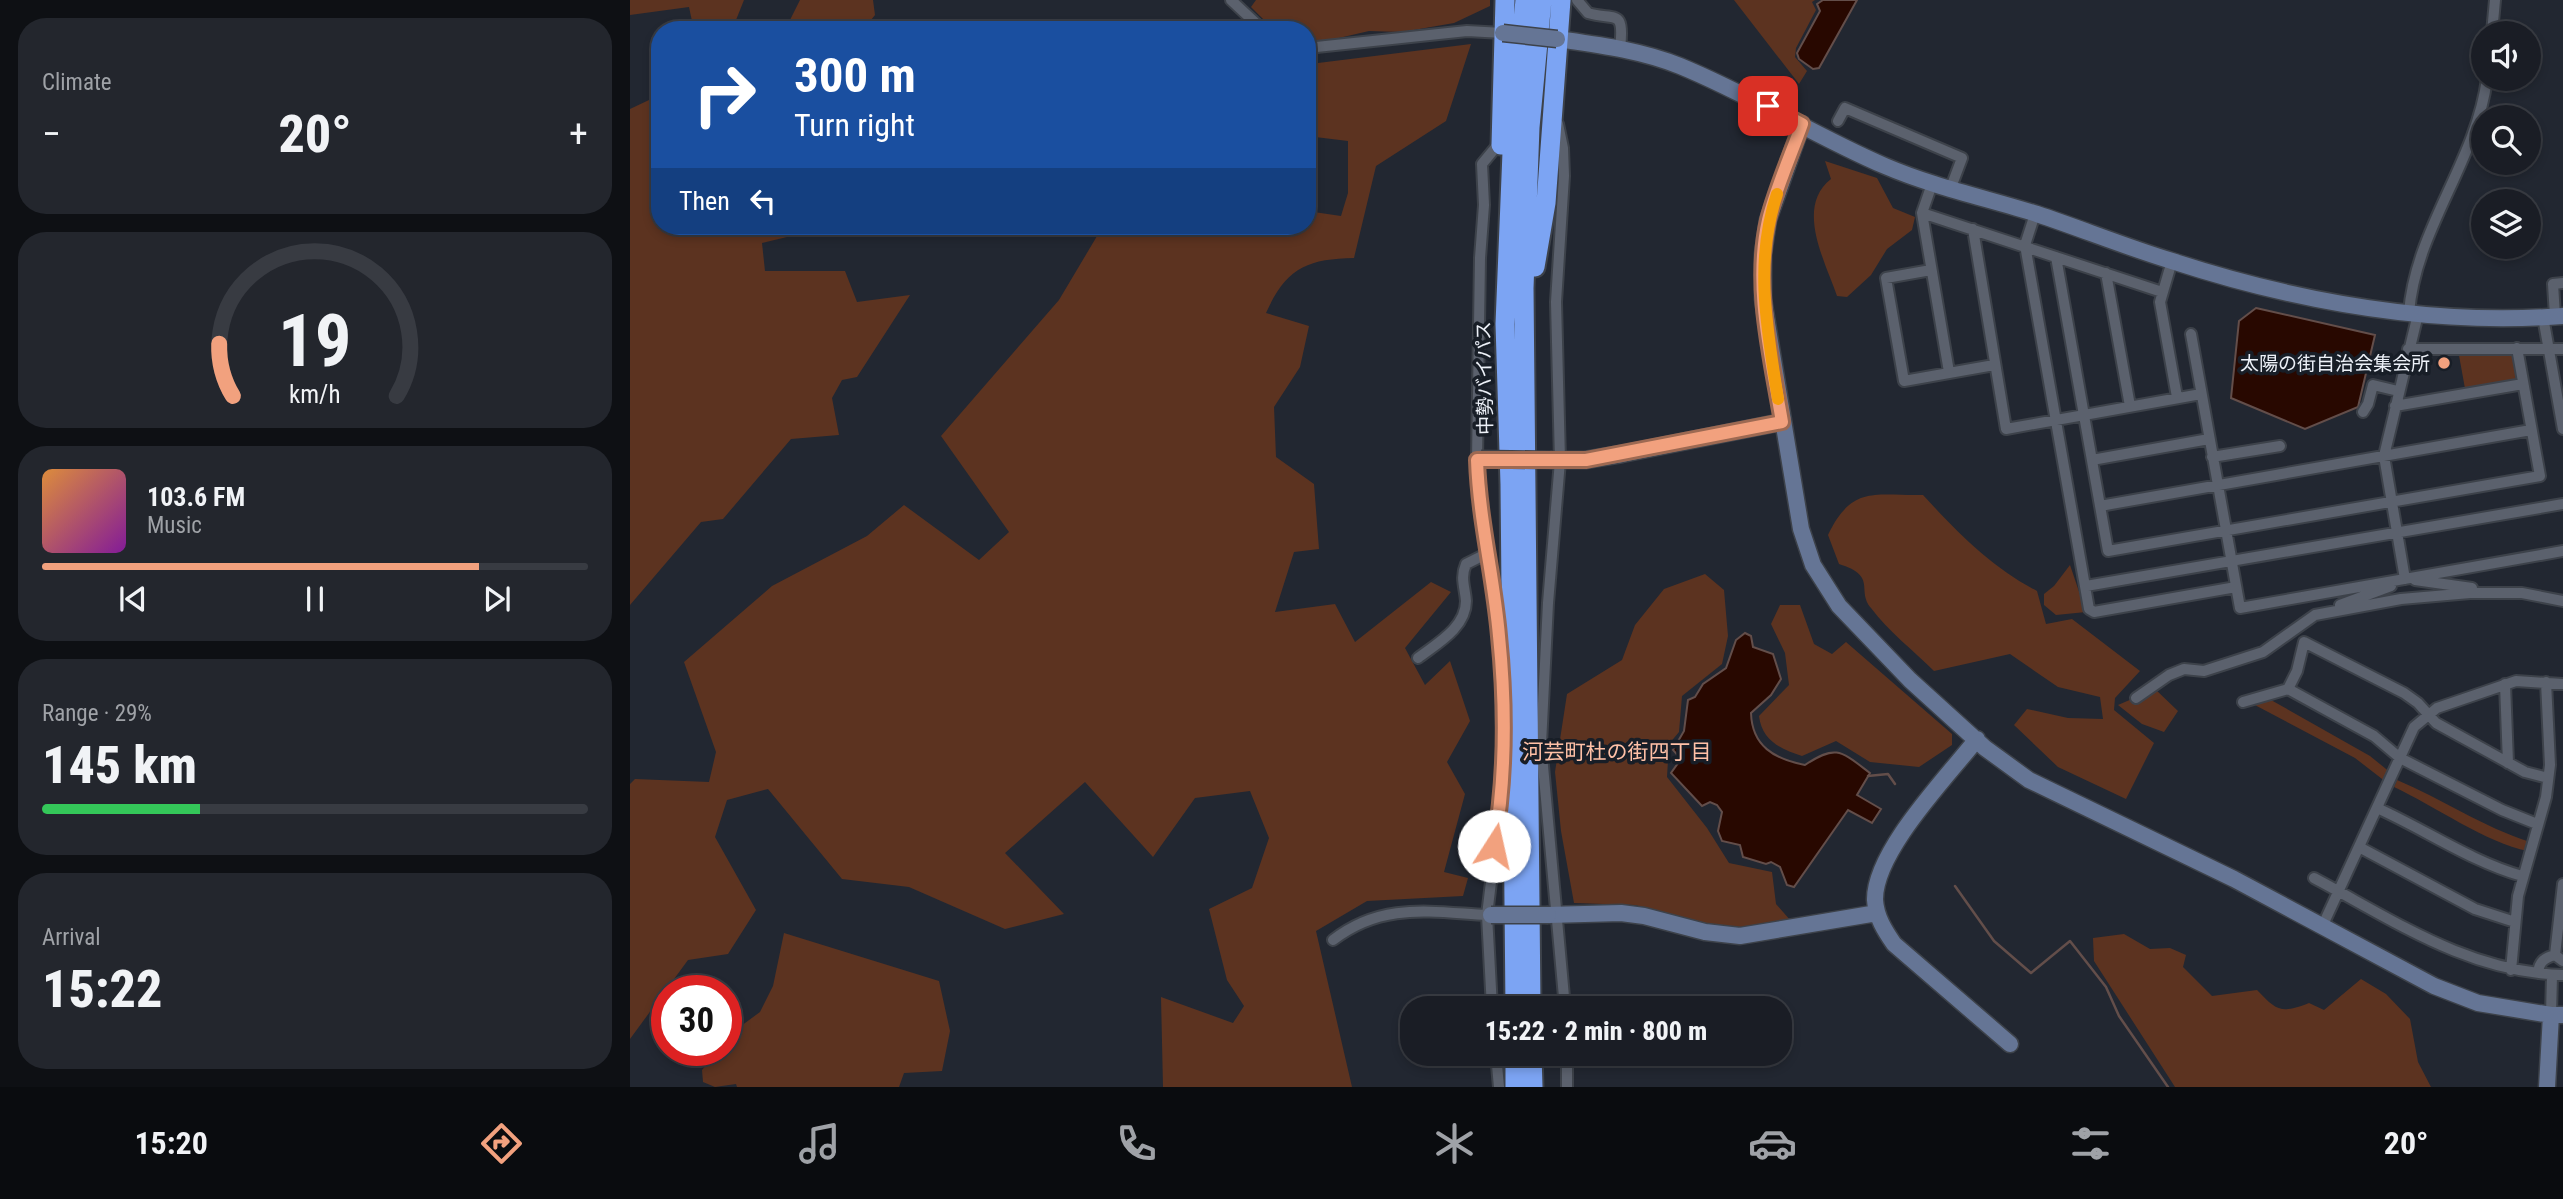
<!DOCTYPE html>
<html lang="en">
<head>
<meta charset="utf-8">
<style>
  body { margin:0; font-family:"Roboto Condensed","Noto Sans JP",sans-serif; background:#23262d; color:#f1f3f6; height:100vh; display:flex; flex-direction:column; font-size:26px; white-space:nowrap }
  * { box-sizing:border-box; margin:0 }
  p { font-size:23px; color:#9fa2a7 }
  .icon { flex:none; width:38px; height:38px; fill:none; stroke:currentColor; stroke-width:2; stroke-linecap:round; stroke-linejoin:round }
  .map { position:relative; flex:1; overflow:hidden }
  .drawer { display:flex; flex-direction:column; gap:18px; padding:18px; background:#0e1014; width:630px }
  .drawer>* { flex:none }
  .banner { position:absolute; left:21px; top:21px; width:665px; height:214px; border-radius:28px; box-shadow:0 4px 10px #0003,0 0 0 2px #383b42; background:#1a4fa0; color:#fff; overflow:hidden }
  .fabs { position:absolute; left:1841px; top:21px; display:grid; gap:14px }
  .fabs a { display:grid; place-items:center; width:70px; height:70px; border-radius:50%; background:#1a1d25; box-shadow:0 4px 10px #0003,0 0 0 2px #383b42; font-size:35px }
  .speed { position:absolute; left:21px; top:975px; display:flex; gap:14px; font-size:35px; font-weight:700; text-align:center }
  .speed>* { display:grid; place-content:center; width:91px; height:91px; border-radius:50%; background:#1a1d25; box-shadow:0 4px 10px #0003,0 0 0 2px #383b42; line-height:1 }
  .speed .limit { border:10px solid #d22; background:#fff; color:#111 }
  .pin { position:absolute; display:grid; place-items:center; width:60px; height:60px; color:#fff; margin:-30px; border-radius:14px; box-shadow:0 4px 10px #0006 }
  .me { position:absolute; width:77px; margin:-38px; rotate:10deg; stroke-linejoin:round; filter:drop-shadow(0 0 5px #0008) }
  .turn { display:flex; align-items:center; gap:24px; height:147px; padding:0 28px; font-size:32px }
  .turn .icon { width:91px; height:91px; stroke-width:2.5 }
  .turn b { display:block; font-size:49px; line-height:60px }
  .then { display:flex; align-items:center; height:66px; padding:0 28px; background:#0003; gap:14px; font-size:26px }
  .big { font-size:52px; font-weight:800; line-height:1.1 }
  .drawer .widget { flex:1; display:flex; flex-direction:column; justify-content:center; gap:10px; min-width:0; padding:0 24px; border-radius:28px; background:#23262d }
  .drawer .dial { align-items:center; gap:0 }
  .dial svg { height:182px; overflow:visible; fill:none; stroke:#383b42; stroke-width:7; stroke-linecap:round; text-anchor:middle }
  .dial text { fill:#f1f3f6; stroke:none }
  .song { display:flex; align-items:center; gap:21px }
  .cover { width:84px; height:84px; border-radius:10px; background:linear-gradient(135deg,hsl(30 70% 55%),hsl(290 70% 35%)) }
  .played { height:7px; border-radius:4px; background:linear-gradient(90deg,#f2a17e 80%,#383b42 80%) }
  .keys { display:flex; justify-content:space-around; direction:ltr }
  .heat { display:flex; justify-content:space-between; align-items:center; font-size:38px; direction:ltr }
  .charge { height:10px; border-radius:5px; background:linear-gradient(90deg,#34c759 29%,#383b42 0) }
  .trip { position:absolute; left:770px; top:996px; width:392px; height:70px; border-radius:28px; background:#1a1d25; box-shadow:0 4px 10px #0003,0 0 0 2px #383b42; font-weight:800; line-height:70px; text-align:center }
  .dock { display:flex; height:112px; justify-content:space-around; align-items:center; background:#0a0c0f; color:#9fa2a7 }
  .dock .icon { width:49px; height:49px }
  .dock .on { color:#f2a17e }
  .dock b { font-size:32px; color:#f1f3f6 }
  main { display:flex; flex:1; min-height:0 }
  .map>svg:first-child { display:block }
  .green { fill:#5c3320 }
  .water { fill:#280800; stroke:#634e4a; stroke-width:2 }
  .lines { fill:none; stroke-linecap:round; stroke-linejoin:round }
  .stream { stroke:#634e4a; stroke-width:2.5 }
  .street-casing { stroke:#3d424a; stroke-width:14 }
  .secondary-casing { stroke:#3d424a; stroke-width:19 }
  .highway-casing { stroke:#3d424a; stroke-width:23 }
  .street { stroke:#5b616d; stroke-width:10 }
  .secondary { stroke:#657595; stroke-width:16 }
  .highway { stroke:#7ca4f3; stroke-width:19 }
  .secondary-bridge-casing { stroke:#3d424a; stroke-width:19; stroke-linecap:butt }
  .secondary-bridge { stroke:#657595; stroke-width:16 }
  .route-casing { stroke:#9d6952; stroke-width:18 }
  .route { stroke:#f2a17e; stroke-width:12 }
  .slow { stroke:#f59e0b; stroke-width:12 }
  .poi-dot { fill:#f2a17e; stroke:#181e27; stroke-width:2.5 }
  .labels { text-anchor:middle; stroke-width:7; stroke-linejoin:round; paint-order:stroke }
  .poi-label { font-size:19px; fill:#edf1f8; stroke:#181e27; text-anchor:end }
  .street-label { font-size:19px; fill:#edf1f8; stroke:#181e27 }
  .neighbourhood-label { font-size:21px; fill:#ffc1a7; stroke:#181e27 }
</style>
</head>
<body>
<main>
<section class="drawer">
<div class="widget"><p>Climate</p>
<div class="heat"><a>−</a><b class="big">20°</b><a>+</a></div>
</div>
<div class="widget dial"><svg viewBox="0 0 100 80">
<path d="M14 69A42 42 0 1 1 86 69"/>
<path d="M14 69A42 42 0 0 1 8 46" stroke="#f2a17e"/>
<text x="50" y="56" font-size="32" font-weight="700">19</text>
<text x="50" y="72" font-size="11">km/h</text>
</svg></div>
<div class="widget">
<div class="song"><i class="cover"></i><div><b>103.6 FM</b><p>Music</p></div></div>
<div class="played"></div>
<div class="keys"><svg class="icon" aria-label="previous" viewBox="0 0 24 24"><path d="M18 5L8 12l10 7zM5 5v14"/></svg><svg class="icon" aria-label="pause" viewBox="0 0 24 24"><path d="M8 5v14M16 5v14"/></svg><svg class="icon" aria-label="next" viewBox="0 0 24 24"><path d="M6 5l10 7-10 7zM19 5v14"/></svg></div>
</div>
<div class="widget"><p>Range · 29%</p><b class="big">145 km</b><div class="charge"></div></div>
<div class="widget"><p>Arrival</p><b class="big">15:22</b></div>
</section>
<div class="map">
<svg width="1933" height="1087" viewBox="0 0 1933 1087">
  <rect width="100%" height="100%" fill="#222731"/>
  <path class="green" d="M0,0h114l-12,30h-48l8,-9 -3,-14 -59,8z
    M170,0h73l2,15 -12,15h-78z
    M626,0h234v6l-36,17 -52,9 -33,-1 -43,10 -19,-1v-10c-30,0 -34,0 -56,-23z
    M1104,0h81l-3,2 4,8 -20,38 -1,9 12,14 -8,13z
    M841,44l-25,77 -70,45 -22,92c-47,1 -68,10 -88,55l43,13 -9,41 -26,40 2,50 38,27 5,65 -25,3 -19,60 60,-8 20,38 76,-60 20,10 -46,56 20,37 25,-24 20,60 -23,41 18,32 -21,78 24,6 -5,18 -96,5 -51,30 36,156h-189l-2,-90 72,26 11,-17 -17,-26 -18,-71 43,-21 17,-50 -19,-47 -55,7 -42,59 -68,-75 -80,71 59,61 -59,15 -96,-42 -67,-8 -74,-90 -41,11 -12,37 41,73 -28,44 -40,6 -58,79v-255l5,-5 74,3 7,-30 -32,-90 88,-76 95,-50 37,-31 75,55 30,-28 -68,-96 118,-136 44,-74h204v-15l34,5 7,-23v-52l-41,-5v-62l11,-11z
    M30,72v154h138l-11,11 -25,6 3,28h80l12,31 53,-7 -53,82 -15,3 -10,18 7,37 -48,4 -68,80 -22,3 -71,83v-496l19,-9z
    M1195,161l52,17 16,30 22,9 -3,13 -25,19 -16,26 -24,22 -10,-1c-12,-35 -42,-89 -6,-117z
    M1886,349l6,35 -56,10 -8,-44z
    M1293,495c35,38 68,72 114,96l9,33 26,-5 68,52 -25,27 -1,12 40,33 -28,56 -68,-32 -44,-42 13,-16 41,9 35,1 -3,-22 -42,-10 -48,-33 -76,17c-20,-20 -46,-40 -63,-63 -15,-18 7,-32 -32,-44l-11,-29c24,-50 46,-39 95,-40z
    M1440,565l16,47 -30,3 -12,-10v-11l10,-8z
    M1075,574l19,16 4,46 -6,28 -40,32 -3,36 -10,12 -2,33 40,51 22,35 43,9 4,32 15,17 -48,8 -50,-7 -58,-17 -61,-2 -13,-72 -6,-59 12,-78 55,-34 13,-35 29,-36z
    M1150,605h20l14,39 18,10 14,-12 106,92v11l-33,22 -49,-5 -34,-21 -34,15c-21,-7 -40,-15 -43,-40l30,-31 -4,-32 -14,-29z
    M1525,689l23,22 -14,21 -22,-8 -24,-19z
    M1641,700l99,56 21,17 -5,9 -31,-24 -102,-54z
    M1767,780c45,19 86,47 133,62l-2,9c-42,-8 -93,-45 -134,-64z
    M154,933l155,48 11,50 -8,40 -38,2 -5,14h-162l-1,-3 -21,3 -12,-5 -1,-12 17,-20h7v-13l34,-25 13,-26z
    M1494,934l26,15 20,-1 16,7 -3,12 29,29 45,-6c20,21 24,24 52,13l15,7 37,-31 25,15 24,25 8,43 13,25h-256l-81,-126 -1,-23z"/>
  <path class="water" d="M1193,0h34l-38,68 -6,1 -14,-10 -2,-6 23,-42 -3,-7z
    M1626,308l119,27 -17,72 -53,22 -74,-31 8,-77z
    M1115,633l6,3 2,11 20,7 8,25 -10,16 -20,18c1,33 23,46 54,52 31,-21 36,-14 65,8l-13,22 24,14 -9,14 -24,-13 -54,77 -7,-2 -7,-18 -9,-5 -5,2 -23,-7 -3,-12 -18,-4 -4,-10 4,-19 -5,-7 -7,-3 -8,4 -31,-33 10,-14 -8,-9 11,-19 4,-31 7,-3 8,-13 23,-16 10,-28z"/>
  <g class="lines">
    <path class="stream" d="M1238,776l20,-2 7,10
      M1325,886l39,55 37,32 39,-32 36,46 13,29 49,71"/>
    <defs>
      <path id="street" d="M601,0l32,30
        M947,0l11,13c26,8 37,-6 32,35
        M1862,33l3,-33
        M677,48l160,-17 36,2
        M1208,121l7,-13 117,50 -12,32
        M928,124l5,24 1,28 -8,126 4,159 -12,142 -7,141 24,264
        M1302,184l-10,29 27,159
        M1292,213l240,79
        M1405,214l-10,31 64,364 5,3 142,-25
        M1343,229l33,200 195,-35
        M1426,257l52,294 432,-75 -23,-128
        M1542,261l-12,41 17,95
        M1301,270l-45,8 18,103 90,-16
        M1476,273l24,133
        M1779,313c6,-83 67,-151 78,-234
        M1925,316l-2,-32 10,-1
        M1913,317l20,112
        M1561,334l49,274 323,-57
        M1778,349h155
        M1765,406l128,-22
        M1733,412l5,-8 5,-19 25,6
        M1582,457l68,-11
        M1462,460l117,-21
        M1470,506l431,-76
        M1775,579l-21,-123 34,-142
        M1785,580l57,8
        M1456,586l477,-82
        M1710,605l51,-19
        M788,658c18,-14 48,-30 48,-57 -1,-14 -6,-23 0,-37l20,-10
        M1875,684l3,79
        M1658,689l86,47 26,22 102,52 35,14
        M1506,698l33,-23 15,-6 20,2 59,-19 52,-37 86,-16 69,-6h52l41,8
        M1613,702l45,-13 9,-18 7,-29 100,51 14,10 18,20 89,49 23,6
        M1747,808c49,22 93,53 145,68
        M1729,847l116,62 40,13
        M1684,878c81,43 154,94 249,97
        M1692,927l92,-200 23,-19 79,-27 47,3
        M703,940c49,-38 97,-28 154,-25
        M1925,955l8,-71
        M1881,970l7,-74 28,-99 4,-32 -4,-83
        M1908,973c1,-11 6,-15 17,-18l8,6
        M862,1008l-5,-93 16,-132 -3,-145 -20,-125 -3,-53 3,-202 4,-53 -2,-41 19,-23
        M1921,1015l1,-40
        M866,1054l3,33
        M937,1087v-33"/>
      <path id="secondary" d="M927,39c42,6 83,11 123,27 71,29 135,70 205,100 49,21 101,32 152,48 45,15 89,33 135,47 126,41 258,65 391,55
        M1172,124l-34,96 -5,34v45l38,230 12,36 26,41 71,74 75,68 44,32 205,99 200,107 44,17 73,12
        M922,460h33l37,-6 160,-32
        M1347,739c-30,38 -103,113 -102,161 1,17 10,31 19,44l116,100
        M918,915l73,-2 23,3 61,16 35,4 137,-23
        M1917,1087l4,-72h12"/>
      <path id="highway" d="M871,145l4,-145
        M905,267l11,-64 15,-203
        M885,1008l-5,-524 -5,-160 8,-196 12,-128
        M901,1008l-7,-720 6,-161 12,-127
        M902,1054l1,33
        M885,1087v-33"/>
    </defs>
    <use href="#street" class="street-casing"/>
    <use href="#secondary" class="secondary-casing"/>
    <use href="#highway" class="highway-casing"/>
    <use href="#street" class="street"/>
    <use href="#secondary" class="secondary"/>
    <use href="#highway" class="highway"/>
    <defs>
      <path id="secondary-bridge" d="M873,33l54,6
        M851,459l71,1
        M861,915h57"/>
    </defs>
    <use href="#secondary-bridge" class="secondary-bridge-casing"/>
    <use href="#secondary-bridge" class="secondary-bridge"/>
  </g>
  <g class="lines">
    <defs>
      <path id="route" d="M864,846c12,-68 12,-141 5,-210 -5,-59 -20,-116 -22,-176h109l196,-38c-11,-66 -29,-136 -14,-202 8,-32 23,-65 34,-96l-34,-18"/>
    </defs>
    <use href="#route" class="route-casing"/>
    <use href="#route" class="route"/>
    <path class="slow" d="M1147,194c-23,69 -10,135 1,205"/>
  </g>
  <circle class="poi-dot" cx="1814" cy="363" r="7"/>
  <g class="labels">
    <g class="poi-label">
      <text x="1800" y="370">太陽の街自治会集会所</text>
    </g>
    <g class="street-label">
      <text transform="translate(854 378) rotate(-91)" y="7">中勢バイパス</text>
    </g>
    <g class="neighbourhood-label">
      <text x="987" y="759">河芸町杜の街四丁目</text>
    </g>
  </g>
</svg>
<div class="fabs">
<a><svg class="icon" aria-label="sound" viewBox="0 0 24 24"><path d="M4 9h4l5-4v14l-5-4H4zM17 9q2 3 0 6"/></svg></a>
<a><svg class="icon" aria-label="search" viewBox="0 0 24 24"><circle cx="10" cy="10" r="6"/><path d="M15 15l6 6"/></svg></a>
<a><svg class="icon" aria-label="layers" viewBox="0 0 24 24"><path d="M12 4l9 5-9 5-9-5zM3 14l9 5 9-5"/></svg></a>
</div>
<div class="speed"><div class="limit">30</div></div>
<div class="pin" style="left:1138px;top:106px;background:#d93025"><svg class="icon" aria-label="arrive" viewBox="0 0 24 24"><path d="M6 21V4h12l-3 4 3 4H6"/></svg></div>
<svg class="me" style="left:864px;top:846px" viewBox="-20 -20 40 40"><circle r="19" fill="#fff"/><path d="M0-13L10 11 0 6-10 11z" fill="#f2a17e"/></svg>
<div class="trip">15:22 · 2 min · 800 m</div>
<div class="banner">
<div class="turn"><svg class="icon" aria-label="right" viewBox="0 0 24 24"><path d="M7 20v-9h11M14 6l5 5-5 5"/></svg><div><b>300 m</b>Turn right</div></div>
<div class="then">Then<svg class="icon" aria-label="left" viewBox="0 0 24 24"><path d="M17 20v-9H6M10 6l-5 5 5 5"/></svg></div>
</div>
</div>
</main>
<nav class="dock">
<b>15:20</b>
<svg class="icon on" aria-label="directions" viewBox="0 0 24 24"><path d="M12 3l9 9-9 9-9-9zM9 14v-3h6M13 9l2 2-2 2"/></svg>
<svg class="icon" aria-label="music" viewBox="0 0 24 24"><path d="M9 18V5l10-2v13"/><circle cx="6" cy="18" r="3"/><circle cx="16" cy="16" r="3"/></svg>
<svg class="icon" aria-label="phone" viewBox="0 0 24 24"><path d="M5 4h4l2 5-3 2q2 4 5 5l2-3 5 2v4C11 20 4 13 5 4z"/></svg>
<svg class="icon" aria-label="climate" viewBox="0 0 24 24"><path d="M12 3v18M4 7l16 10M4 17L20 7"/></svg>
<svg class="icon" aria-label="car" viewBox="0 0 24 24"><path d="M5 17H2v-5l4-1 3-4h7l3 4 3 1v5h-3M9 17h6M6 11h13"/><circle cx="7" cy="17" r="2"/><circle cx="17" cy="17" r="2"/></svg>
<svg class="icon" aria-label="filters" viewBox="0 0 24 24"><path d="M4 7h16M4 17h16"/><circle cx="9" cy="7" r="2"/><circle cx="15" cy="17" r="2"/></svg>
<b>20°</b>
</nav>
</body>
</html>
